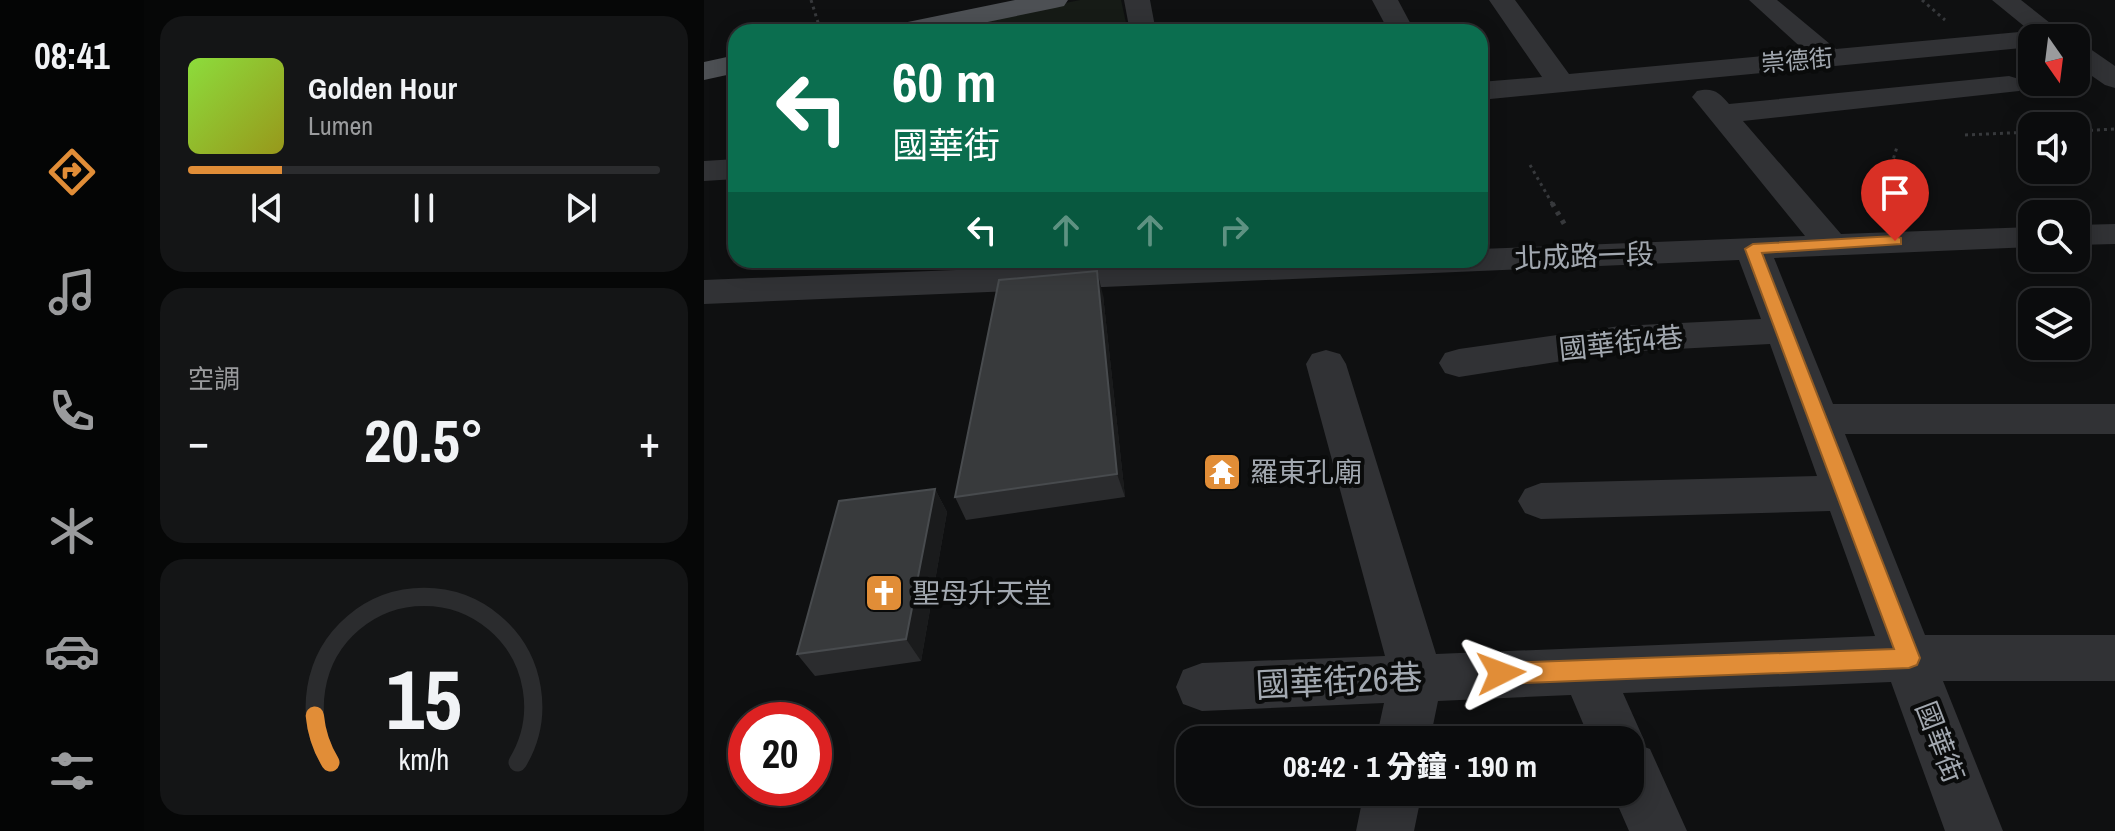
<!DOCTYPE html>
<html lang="zh-TW">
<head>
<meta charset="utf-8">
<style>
  body { margin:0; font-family:"Archivo Narrow","Noto Sans TC",sans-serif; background:#141516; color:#f1f3f6; height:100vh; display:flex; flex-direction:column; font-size:30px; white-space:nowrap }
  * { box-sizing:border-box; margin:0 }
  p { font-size:26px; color:#9a9b9d }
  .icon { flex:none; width:44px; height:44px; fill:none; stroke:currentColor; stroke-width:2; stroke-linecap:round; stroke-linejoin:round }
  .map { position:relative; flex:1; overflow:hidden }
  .sheet { display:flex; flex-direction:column; gap:16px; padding:16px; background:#060707; width:560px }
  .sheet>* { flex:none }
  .banner { position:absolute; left:24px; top:24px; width:760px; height:244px; border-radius:24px; box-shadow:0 4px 20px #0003,0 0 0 2px #2b2c2e; background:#0b6e4f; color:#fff; overflow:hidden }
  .needle { width:52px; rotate:166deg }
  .tools { position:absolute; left:1314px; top:24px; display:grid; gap:16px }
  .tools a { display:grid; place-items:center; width:72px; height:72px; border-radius:16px; background:#0b0c0d; box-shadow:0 4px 20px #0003,0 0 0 2px #2b2c2e; font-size:40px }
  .speed { position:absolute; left:24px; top:702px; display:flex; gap:16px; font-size:40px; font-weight:700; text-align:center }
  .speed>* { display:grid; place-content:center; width:104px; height:104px; border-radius:50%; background:#0b0c0d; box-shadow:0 4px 20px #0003,0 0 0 2px #2b2c2e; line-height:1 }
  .speed .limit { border:12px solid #d22; background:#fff; color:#111 }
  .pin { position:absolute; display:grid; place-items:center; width:68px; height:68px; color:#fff; margin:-82px -34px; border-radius:50% 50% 50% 0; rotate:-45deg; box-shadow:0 0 8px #0007 }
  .pin .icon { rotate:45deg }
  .me { position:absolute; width:88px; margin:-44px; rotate:87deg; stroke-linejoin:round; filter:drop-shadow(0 0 6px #0008) }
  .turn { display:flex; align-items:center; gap:28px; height:168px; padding:0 32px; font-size:36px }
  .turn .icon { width:104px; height:104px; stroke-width:2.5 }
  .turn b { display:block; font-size:56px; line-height:68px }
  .lanes { display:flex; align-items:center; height:76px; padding:0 32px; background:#0003; justify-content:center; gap:40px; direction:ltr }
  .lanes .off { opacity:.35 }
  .big { font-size:60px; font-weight:800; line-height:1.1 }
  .sheet .tile { flex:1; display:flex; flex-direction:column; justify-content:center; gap:12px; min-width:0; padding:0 28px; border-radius:24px; background:#141516 }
  .sheet .dial { align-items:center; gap:0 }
  .dial svg { height:208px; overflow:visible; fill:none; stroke:#2b2c2e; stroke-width:7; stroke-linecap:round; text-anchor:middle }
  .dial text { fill:#f1f3f6; stroke:none }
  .song { display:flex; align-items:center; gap:24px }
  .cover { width:96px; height:96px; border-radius:12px; background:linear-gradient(135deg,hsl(90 70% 55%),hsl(60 70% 35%)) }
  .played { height:8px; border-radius:4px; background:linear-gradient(90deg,#e18d37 20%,#2b2c2e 20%) }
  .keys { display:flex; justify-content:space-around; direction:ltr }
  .heat { display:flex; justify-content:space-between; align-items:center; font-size:44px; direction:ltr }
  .trip { position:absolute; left:472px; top:726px; width:468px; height:80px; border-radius:24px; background:#0b0c0d; box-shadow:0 4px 20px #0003,0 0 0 2px #2b2c2e; font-weight:800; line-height:80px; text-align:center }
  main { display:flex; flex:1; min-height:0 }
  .tab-bar { display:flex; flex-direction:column; width:144px; justify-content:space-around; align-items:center; background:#040505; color:#9a9b9d }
  .tab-bar .icon { width:56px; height:56px }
  .tab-bar .selected { color:#e18d37 }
  .tab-bar b { font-size:36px; color:#f1f3f6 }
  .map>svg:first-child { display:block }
  .green { fill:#161b16 }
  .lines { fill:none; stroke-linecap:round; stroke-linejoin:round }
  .path-far1 { stroke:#37393c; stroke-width:3; stroke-dasharray:3 4; stroke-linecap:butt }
  .path { stroke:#37393c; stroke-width:5; stroke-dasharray:4 6; stroke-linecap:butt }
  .minor { fill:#313235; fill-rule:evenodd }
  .major { fill:#4d5054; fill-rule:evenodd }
  .wall { fill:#2b2c2e }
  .shaded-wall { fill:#1a1b1c }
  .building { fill:#383a3c; stroke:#484b4e; stroke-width:2 }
  .route { fill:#e18d37; stroke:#925c24; stroke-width:2 }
  .labels { text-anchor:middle; stroke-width:8; stroke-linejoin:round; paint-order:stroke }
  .far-street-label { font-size:24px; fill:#a2a8b0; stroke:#0a0b0b }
  .street-label { font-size:28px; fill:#a2a8b0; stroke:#0a0b0b }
  .poi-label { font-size:28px; fill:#a2a8b0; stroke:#0a0b0b; text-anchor:start }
  .near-street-label { font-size:34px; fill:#a2a8b0; stroke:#0a0b0b }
</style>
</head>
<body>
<main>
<nav class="tab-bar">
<b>08:41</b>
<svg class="icon selected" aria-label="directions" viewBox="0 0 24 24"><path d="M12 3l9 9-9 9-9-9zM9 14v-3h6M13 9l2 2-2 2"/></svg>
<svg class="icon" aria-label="music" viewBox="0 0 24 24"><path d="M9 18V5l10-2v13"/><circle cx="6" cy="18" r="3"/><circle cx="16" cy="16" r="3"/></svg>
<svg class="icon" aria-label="phone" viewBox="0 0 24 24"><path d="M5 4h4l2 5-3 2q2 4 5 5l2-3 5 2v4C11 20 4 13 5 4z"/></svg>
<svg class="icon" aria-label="climate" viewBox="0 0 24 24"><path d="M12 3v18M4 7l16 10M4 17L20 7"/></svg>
<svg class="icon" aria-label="car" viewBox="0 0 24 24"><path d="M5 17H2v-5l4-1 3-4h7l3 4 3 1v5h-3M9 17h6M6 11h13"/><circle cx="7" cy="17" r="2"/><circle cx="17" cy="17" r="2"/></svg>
<svg class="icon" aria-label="filters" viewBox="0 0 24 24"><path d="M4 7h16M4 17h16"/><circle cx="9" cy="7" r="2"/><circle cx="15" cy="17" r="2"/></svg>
</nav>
<section class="sheet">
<div class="tile">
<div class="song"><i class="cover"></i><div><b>Golden Hour</b><p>Lumen</p></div></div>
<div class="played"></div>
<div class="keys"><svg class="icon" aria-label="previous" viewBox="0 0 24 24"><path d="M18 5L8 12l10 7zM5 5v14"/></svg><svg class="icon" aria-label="pause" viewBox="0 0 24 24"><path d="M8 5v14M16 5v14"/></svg><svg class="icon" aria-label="next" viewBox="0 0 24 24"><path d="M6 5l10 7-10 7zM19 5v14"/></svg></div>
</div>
<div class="tile"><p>空調</p>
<div class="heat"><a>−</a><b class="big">20.5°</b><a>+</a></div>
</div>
<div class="tile dial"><svg viewBox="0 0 100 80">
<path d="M14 69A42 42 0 1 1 86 69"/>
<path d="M14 69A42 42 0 0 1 8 51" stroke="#e18d37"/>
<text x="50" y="56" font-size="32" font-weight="700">15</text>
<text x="50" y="72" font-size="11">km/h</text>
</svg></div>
</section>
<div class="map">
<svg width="1411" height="831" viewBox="0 0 1411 831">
  <rect width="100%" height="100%" fill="#0f1011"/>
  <path class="green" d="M376,0h41l7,32h-188l-2,-3z"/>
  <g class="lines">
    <path class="path-far1" d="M107,0l10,32
      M1218,0l23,20
      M1372,131l39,-2
      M1261,135l67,-3
      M826,165l23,40
      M1175,205l18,-58"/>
    <path class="path" d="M848,203l14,24
      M1172,214l3,-11"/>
    <path class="minor" d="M420,0h26l6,32h-26z
      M668,0h26l17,32h-26z
      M785,0h26l54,74 237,-22 -57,-52h28l59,49 194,-18 -38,-31h29l48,38h-37v9l-552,53v-18l62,-5z
      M1372,44l10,2 29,20v22l-10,-3 -29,-20z
      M1305,76l10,3 4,6 -4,6 -276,30 98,113 191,-7v20l-258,11 59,146h282v30h-270l80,201h190v46h-172l60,150h-58l-54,-149 -268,11 21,47 -2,6 8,3 37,82h-58l-17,-39h18v-52h-40l-19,-45 -133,6 -8,39h-54l8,-37 -182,8 -19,-7 -7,-17 7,-17 19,-7 183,-7 -79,-292 6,-10 14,-4 14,4 6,10 90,290 439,-18 -45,-125 -289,8 -16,-6 -7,-12 7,-12 16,-6 276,-7 -47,-132 -150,8 -161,25 -14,-4 -6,-10 6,-10 14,-4 161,-23 141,-7 -22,-59 -1035,44v-24l500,-20h276v-11l325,-13 -108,-133 -5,-6 5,-6c16,-4 22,1 32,13z
      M32,159v20l-32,2v-20z
      M1411,224v20l-39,1v-20z
      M660,792h58l-8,39h-58z"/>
    <path class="major" d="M311,0h53l-4,6 -9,2 -116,24h-55l4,-6 10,-2z
      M32,55v18l-32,7v-18z"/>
  </g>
  <path class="wall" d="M399,295l22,202 -159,23 -11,-23z
    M231,489l12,23 -26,149 -106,15 -18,-22z"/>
  <path class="shaded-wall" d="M393,271l6,24 22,202 -8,-23z
    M231,489l12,23 -26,149 -15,-22z"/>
  <path class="building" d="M393,271l20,203 -162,23 44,-217z
    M231,489l-29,150 -109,15 42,-153z"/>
  <path class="route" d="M1191,236l6,2v6l-139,9 158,405 -3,7 -8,3 -408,16 -8,-3 -3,-8 3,-7 8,-3 393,-14 -149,-400 8,-5z"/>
  <defs>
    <symbol id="temple-square" viewBox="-11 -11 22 22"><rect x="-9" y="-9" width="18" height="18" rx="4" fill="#e18d37" stroke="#0a0b0b"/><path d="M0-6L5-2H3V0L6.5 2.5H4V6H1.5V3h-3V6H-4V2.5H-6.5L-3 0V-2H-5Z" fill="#fff"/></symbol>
    <symbol id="church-square" viewBox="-11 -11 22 22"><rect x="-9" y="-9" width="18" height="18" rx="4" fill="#e18d37" stroke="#0a0b0b"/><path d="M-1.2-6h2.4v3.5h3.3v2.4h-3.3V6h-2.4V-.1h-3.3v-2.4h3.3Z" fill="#fff"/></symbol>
  </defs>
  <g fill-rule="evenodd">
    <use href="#temple-square" x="496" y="450" width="44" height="44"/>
    <use href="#church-square" x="158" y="571" width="44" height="44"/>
  </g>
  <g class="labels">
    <g class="far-street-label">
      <text transform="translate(1093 61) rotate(-5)" y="8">崇德街</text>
    </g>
    <g class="street-label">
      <text transform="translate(880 256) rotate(-2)" y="10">北成路一段</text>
      <text transform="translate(917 343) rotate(-6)" y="10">國華街4巷</text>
      <text transform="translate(1236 742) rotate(69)" y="10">國華街</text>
    </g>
    <g class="poi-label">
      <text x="546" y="482">羅東孔廟</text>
      <text x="208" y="603">聖母升天堂</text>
    </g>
    <g class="near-street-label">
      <text transform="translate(635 681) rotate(-3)" y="12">國華街26巷</text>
    </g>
  </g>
</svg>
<div class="tools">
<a><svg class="needle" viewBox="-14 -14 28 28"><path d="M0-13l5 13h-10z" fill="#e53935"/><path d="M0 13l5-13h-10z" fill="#9a9b9d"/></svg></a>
<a><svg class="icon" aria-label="sound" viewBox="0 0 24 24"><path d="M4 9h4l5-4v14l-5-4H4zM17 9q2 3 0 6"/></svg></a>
<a><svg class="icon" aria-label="search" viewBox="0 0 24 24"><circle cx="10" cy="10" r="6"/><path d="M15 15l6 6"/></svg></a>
<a><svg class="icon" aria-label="layers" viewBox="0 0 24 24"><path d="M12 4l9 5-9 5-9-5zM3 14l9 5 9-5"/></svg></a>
</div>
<div class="speed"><div class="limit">20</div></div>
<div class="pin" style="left:1191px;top:241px;background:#d93025"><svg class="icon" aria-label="arrive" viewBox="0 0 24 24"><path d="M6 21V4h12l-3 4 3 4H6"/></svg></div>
<svg class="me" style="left:797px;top:673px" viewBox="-20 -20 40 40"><path d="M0-17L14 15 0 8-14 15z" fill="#e18d37" stroke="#fff" stroke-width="4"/></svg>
<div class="trip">08:42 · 1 分鐘 · 190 m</div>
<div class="banner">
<div class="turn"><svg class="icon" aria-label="left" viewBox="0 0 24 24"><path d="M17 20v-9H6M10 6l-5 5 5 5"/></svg><div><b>60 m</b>國華街</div></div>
<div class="lanes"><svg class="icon" aria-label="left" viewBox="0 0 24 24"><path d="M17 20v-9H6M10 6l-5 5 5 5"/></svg><svg class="icon off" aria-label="ahead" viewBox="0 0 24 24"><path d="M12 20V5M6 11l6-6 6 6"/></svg><svg class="icon off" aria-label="ahead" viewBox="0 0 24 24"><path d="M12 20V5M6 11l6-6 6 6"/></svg><svg class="icon off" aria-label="right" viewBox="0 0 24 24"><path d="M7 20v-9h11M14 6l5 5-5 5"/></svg></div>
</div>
</div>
</main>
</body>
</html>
